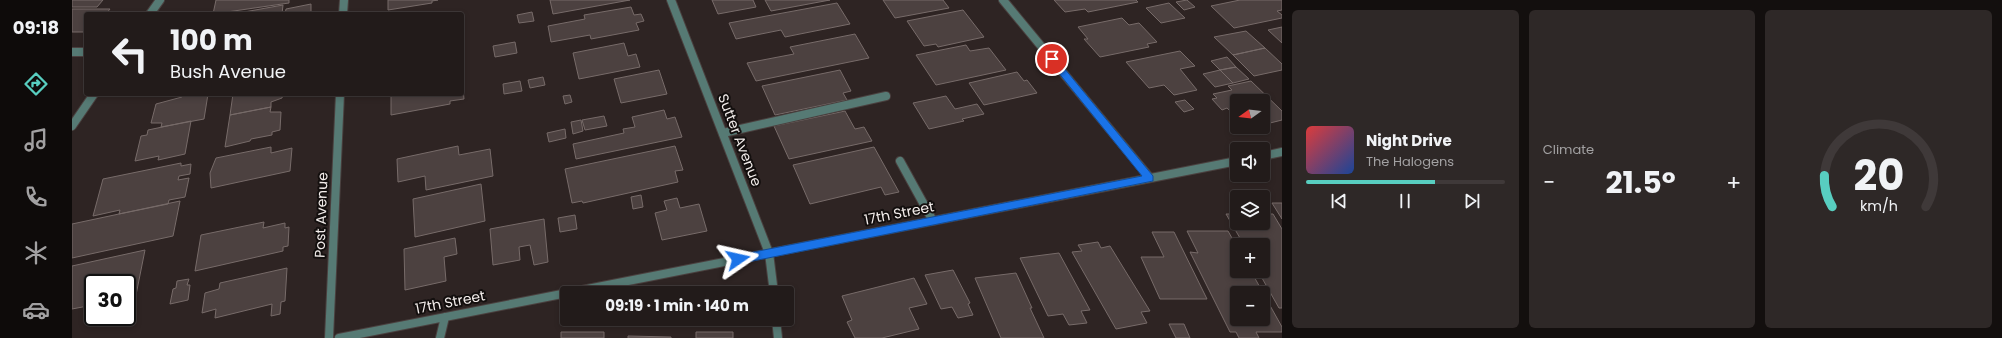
<!DOCTYPE html>
<html lang="en">
<head>
<meta charset="utf-8">
<style>
  body { margin:0; font-family:Poppins,sans-serif; background:#2e2827; color:#f1f3f6; height:100vh; display:flex; flex-direction:column; font-size:15px; white-space:nowrap }
  * { box-sizing:border-box; margin:0 }
  p { font-size:13px; color:#a2a1a2 }
  .icon { flex:none; width:22px; height:22px; fill:none; stroke:currentColor; stroke-width:2; stroke-linecap:round; stroke-linejoin:round }
  .map { position:relative; flex:1; overflow:hidden }
  .drawer { display:flex; flex-direction:column; gap:10px; padding:10px; background:#130f0e; width:720px }
  .drawer>* { flex:none }
  .banner { position:absolute; left:12px; top:12px; width:380px; height:84px; border-radius:4px; box-shadow:0 2px 6px #0003,0 0 0 1px #3f3939; background:#221b1a; color:#f1f3f6; overflow:hidden }
  .needle { width:26px; rotate:255deg }
  .controls { position:absolute; left:1158px; top:94px; display:grid; gap:8px }
  .controls a { display:grid; place-items:center; width:40px; height:40px; border-radius:4px; background:#221b1a; box-shadow:0 2px 6px #0003,0 0 0 1px #3f3939; font-size:20px }
  .speed { position:absolute; left:12px; top:274px; display:flex; gap:8px; font-size:20px; font-weight:700; text-align:center }
  .speed>* { display:grid; place-content:center; width:52px; height:52px; border-radius:50%; background:#221b1a; box-shadow:0 2px 6px #0003,0 0 0 1px #3f3939; line-height:1 }
  .speed .limit { border:2px solid #111; border-radius:6px; background:#fff; color:#111 }
  .pin { position:absolute; display:grid; place-items:center; width:34px; height:34px; color:#fff; margin:-17px; border:2px solid #fff; border-radius:50%; box-shadow:0 1px 4px #0007 }
  .me { position:absolute; width:44px; margin:-22px; rotate:79deg; stroke-linejoin:round; filter:drop-shadow(0 0 3px #0008) }
  .turn { display:flex; align-items:center; gap:14px; height:84px; padding:0 20px; font-size:18px }
  .turn .icon { width:52px; height:52px; stroke-width:2.5 }
  .turn b { display:block; font-size:28px; line-height:34px }
  .big { font-size:30px; font-weight:700; line-height:1.1 }
  .drawer .widget { flex:1; display:flex; flex-direction:column; justify-content:center; gap:6px; min-width:0; padding:0 14px; border-radius:6px; background:#2e2827 }
  .drawer .dial { align-items:center; gap:0 }
  .dial svg { height:104px; overflow:visible; fill:none; stroke:#3f3939; stroke-width:7; stroke-linecap:round; text-anchor:middle }
  .dial text { fill:#f1f3f6; stroke:none }
  .song { display:flex; align-items:center; gap:12px }
  .cover { width:48px; height:48px; border-radius:6px; background:linear-gradient(135deg,hsl(0 70% 55%),hsl(220 70% 35%)) }
  .played { height:4px; border-radius:2px; background:linear-gradient(90deg,#58cec0 65%,#3f3939 65%) }
  .keys { display:flex; justify-content:space-around; direction:ltr }
  .heat { display:flex; justify-content:space-between; align-items:center; font-size:22px; direction:ltr }
  .drawer .tiles { flex:1; display:grid; gap:10px; grid-template-columns:repeat(3,1fr) }
  .trip { position:absolute; left:488px; top:286px; width:234px; height:40px; border-radius:4px; background:#221b1a; box-shadow:0 2px 6px #0003,0 0 0 1px #3f3939; font-weight:700; line-height:40px; text-align:center }
  main { display:flex; flex:1; min-height:0 }
  .tabs { display:flex; flex-direction:column; width:72px; justify-content:space-around; align-items:center; background:#0e0b0a; color:#a2a1a2 }
  .tabs .icon { width:28px; height:28px }
  .tabs .current { color:#58cec0 }
  .tabs b { font-size:18px; color:#f1f3f6 }
  .map>svg:first-child { display:block }
  .building { fill:#4c4140; stroke:#776b69 }
  .lines { fill:none; stroke-linecap:round; stroke-linejoin:round }
  .service-casing { stroke:#4a403f; stroke-width:10 }
  .minor-casing { stroke:#4a403f; stroke-width:10 }
  .tertiary-casing { stroke:#4a403f; stroke-width:10 }
  .service { stroke:#567a74; stroke-width:8 }
  .minor { stroke:#567a74; stroke-width:8 }
  .tertiary { stroke:#567a74; stroke-width:8 }
  .route { fill:#1a73e8; stroke:#114b97 }
  .labels { text-anchor:middle; stroke-width:4; stroke-linejoin:round; paint-order:stroke }
  .street-label { font-size:14px; fill:#f3edeb; stroke:#130f0e }
</style>
</head>
<body>
<main>
<nav class="tabs">
<b>09:18</b>
<svg class="icon current" aria-label="directions" viewBox="0 0 24 24"><path d="M12 3l9 9-9 9-9-9zM9 14v-3h6M13 9l2 2-2 2"/></svg>
<svg class="icon" aria-label="music" viewBox="0 0 24 24"><path d="M9 18V5l10-2v13"/><circle cx="6" cy="18" r="3"/><circle cx="16" cy="16" r="3"/></svg>
<svg class="icon" aria-label="phone" viewBox="0 0 24 24"><path d="M5 4h4l2 5-3 2q2 4 5 5l2-3 5 2v4C11 20 4 13 5 4z"/></svg>
<svg class="icon" aria-label="climate" viewBox="0 0 24 24"><path d="M12 3v18M4 7l16 10M4 17L20 7"/></svg>
<svg class="icon" aria-label="car" viewBox="0 0 24 24"><path d="M5 17H2v-5l4-1 3-4h7l3 4 3 1v5h-3M9 17h6M6 11h13"/><circle cx="7" cy="17" r="2"/><circle cx="17" cy="17" r="2"/></svg>
</nav>
<div class="map">
<svg width="1210" height="338" viewBox="0 0 1210 338">
  <rect width="100%" height="100%" fill="#2e2423"/>
  <path class="building" d="M0,0h31l-6,7h-25z
    M144,0h73v3l-76,11z
    M316,0h50l-6,1v2l-44,7z
    M478,0h80l-77,14z
    M640,0h41l3,7 -38,7z
    M693,0h65l-59,11z
    M811,0h60l6,8 -54,10z
    M982,0h82l2,2 -50,10 -3,-3 -20,3z
    M1115,0l8,7 -11,3 -8,-8z
    M1168,0h42v10l-5,1 5,4v3l-48,10 -23,-22z
    M765,3l13,21 -65,13 -4,-7 -45,9 -7,-16z
    M1097,3l16,15 -24,5 -15,-15z
    M239,4v10h-26l1,-5z
    M211,5l-1,9h-49z
    M559,7l3,8 7,-1 3,7 -8,2 3,7 -48,9 -1,-4 -39,7 -3,-16 37,-7 -1,-4z
    M0,9h38l-4,5h-20v18h-14z
    M891,10l21,27 -46,10 -2,-3 -12,2 -17,-25z
    M460,12l2,9 -15,2 -2,-8z
    M1050,18l7,7 10,-2 18,19 -10,2 2,3 -49,10 -16,-18h4l-10,-12z
    M1210,27v16l-14,-13z
    M1174,31l19,17 -32,7 -19,-18z
    M783,34l14,24 -113,23 -9,-18 47,-9 -4,-7z
    M443,42l2,11 -22,4 -2,-11z
    M552,43l4,13 8,-2 4,13 -61,12 -6,-26z
    M894,45l4,6 19,-3 17,22 -70,15 -20,-30z
    M1193,48l17,16v6l-28,6 -21,-21z
    M1108,51l15,15 -15,3 17,21 -23,5 -10,-10 -15,3 -23,-26z
    M1155,57l9,10 -16,3 -9,-9z
    M1164,67l13,12 -16,4 -13,-13z
    M587,70l8,24 -46,9 -7,-24z
    M768,70l11,21 -8,2 4,7 -72,15 -13,-29z
    M1148,70l13,13 -18,4 -12,-13z
    M945,72l7,9 3,-1 10,13 -53,12 -15,-22z
    M471,77l2,8 -15,3 -2,-8z
    M390,78l2,21 -14,2v3l-59,11v-21h71z
    M448,81l2,10 -18,3 -1,-10z
    M1179,81l31,30v9l-16,4 5,4 -15,4 -4,-4 -5,1 -1,-2h17v-26h-26v17l-10,-10 -5,2 -10,-11 5,-1 -4,-4 19,-4 -4,-4z
    M117,94h19l-4,25 -43,8 1,-4h-11l5,-19 26,-7 1,-2z
    M161,94h50l-1,4 -11,4v5l-41,8z
    M498,95l2,7 -7,2 -2,-8z
    M874,96l9,13 22,-5 7,10 -22,5 2,2 -35,8 -16,-26z
    M1113,100l9,9 -10,3 -9,-10z
    M199,107l-1,5h11l-1,18 -8,2v3l-21,4 -1,2 -25,6 5,-32z
    M592,110l3,9 8,-2 7,20 -106,22 -3,-15 51,-11 -1,-4 12,-2 -3,-10z
    M773,111l10,18 9,-2 8,14 -83,18 -15,-33z
    M532,116l3,10 -22,4 -3,-10z
    M509,120l2,11 -10,3 -2,-12z
    M119,121l-6,33 -27,6 1,-4 -24,5 6,-25 6,-1 1,-5z
    M493,129l1,9 -17,4 -2,-9z
    M386,146l1,9 31,-6 3,27 -67,14 -1,-14 -27,6 -1,-23z
    M603,146l8,24 -8,1 3,11 -95,21 -1,-2 -10,2 -7,-34z
    M199,147v6l21,-5 -2,23 -79,17 -1,-15 6,-15z
    M802,147l25,45 -14,3 -4,-8 -71,17 -17,-39z
    M109,163v3l10,-2 -1,10 -11,2 -1,4 11,-2 -4,19 -16,3 -1,4 -49,10 1,-4 -27,6 10,-37z
    M409,184l4,37 -70,16 -2,-38z
    M569,195l2,12 -10,2 -2,-12z
    M605,198l3,10 19,-4 8,27 -45,9 -7,-27 12,-3 -3,-9z
    M108,201l-7,35 -101,22v-34z
    M1200,203h10v16z
    M1154,214h11v9h26v-9h10l9,15v79h-3l-21,-37h5v-26h-19z
    M503,215l2,14 -17,3 -2,-14z
    M472,219l4,43 -14,3 -4,-20 -11,2 1,13 -27,5 -3,-36z
    M192,222l-1,6 22,-5v5l4,-1 -1,19 -5,1v4l-88,20 6,-36z
    M1115,231h41l9,16v24h14l12,22h-26v26h26v-26l19,34v5h-26l3,6h-20l-3,-6h-6l-40,-80 8,1z
    M1080,232h22l33,67h-47l-19,-42h23z
    M383,238l2,16 -13,3 2,24 -41,9 -1,-41z
    M1026,242l3,6 9,-2 40,65 -9,1 6,11 -31,6 -44,-77 10,-1 -4,-6z
    M73,250l-9,45 -9,2v-14h-34v22l-21,4v-43z
    M987,253l31,57 -9,1 6,12 -18,2 -6,-11 -15,2 -28,-58z
    M215,268l-2,33 -4,1 -1,12 -9,2 1,-12 -57,14 1,-9 -14,4 3,-20 14,-4 1,-6z
    M881,270l17,33 -2,1 5,11 -15,3 -6,-11 -11,2 -16,-34z
    M944,273l16,35h-2l14,30h-43l-26,-60z
    M842,278l13,26 -18,4 10,21 -37,9h-27l-8,-16 5,-2 -10,-24z
    M117,279l-2,6h3l-2,15 -18,4 3,-15 3,-1 1,-7z
    M1097,324h15l6,14h-14z
    M489,332h43v6h-43z
    M624,332h37v6h-37z
    M556,336l43,1v1h-43z"/>
  <g class="lines">
    <defs>
      <path id="service" d="M651,133l163,-37
        M828,161l33,60"/>
      <path id="minor" d="M599,0l98,253 5,40
        M931,0l147,178
        M271,14l1,-14
        M0,52h14
        M1191,156l19,-4
        M495,293l670,-132
        M704,319l2,19
        M257,338l11,-244
        M267,338l228,-45
        M368,338l5,-21"/>
      <path id="tertiary" d="M78,14l10,-14
        M0,126l22,-32"/>
    </defs>
    <use href="#service" class="service-casing"/>
    <use href="#minor" class="minor-casing"/>
    <use href="#tertiary" class="tertiary-casing"/>
    <use href="#service" class="service"/>
    <use href="#minor" class="minor"/>
    <use href="#tertiary" class="tertiary"/>
  </g>
  <path class="route" d="M980,56l3,1 98,119v5l-415,83 -3,-2 -2,-3 2,-3 3,-1 404,-79 -93,-115 -1,-2z"/>
  <g class="labels">
    <g class="street-label">
      <text transform="translate(668 140) rotate(69)" y="5">Sutter Avenue</text>
      <text transform="translate(827 213) rotate(-11)" y="5">17th Street</text>
      <text transform="translate(249 215) rotate(-88)" y="5">Post Avenue</text>
      <text transform="translate(378 302) rotate(-11)" y="5">17th Street</text>
    </g>
  </g>
</svg>
<div class="controls">
<a><svg class="needle" viewBox="-14 -14 28 28"><path d="M0-13l5 13h-10z" fill="#e53935"/><path d="M0 13l5-13h-10z" fill="#a2a1a2"/></svg></a>
<a><svg class="icon" aria-label="sound" viewBox="0 0 24 24"><path d="M4 9h4l5-4v14l-5-4H4zM17 9q2 3 0 6"/></svg></a>
<a><svg class="icon" aria-label="layers" viewBox="0 0 24 24"><path d="M12 4l9 5-9 5-9-5zM3 14l9 5 9-5"/></svg></a>
<a>+</a>
<a>−</a>
</div>
<div class="speed"><div class="limit">30</div></div>
<div class="pin" style="left:980px;top:59px;background:#d93025"><svg class="icon" aria-label="arrive" viewBox="0 0 24 24"><path d="M6 21V4h12l-3 4 3 4H6"/></svg></div>
<svg class="me" style="left:666px;top:259px" viewBox="-20 -20 40 40"><path d="M0-17L14 15 0 8-14 15z" fill="#1a73e8" stroke="#fff" stroke-width="4"/></svg>
<div class="trip">09:19 · 1 min · 140 m</div>
<div class="banner">
<div class="turn"><svg class="icon" aria-label="left" viewBox="0 0 24 24"><path d="M17 20v-9H6M10 6l-5 5 5 5"/></svg><div><b>100 m</b>Bush Avenue</div></div>
</div>
</div>
<section class="drawer">
<div class="tiles">
<div class="widget">
<div class="song"><i class="cover"></i><div><b>Night Drive</b><p>The Halogens</p></div></div>
<div class="played"></div>
<div class="keys"><svg class="icon" aria-label="previous" viewBox="0 0 24 24"><path d="M18 5L8 12l10 7zM5 5v14"/></svg><svg class="icon" aria-label="pause" viewBox="0 0 24 24"><path d="M8 5v14M16 5v14"/></svg><svg class="icon" aria-label="next" viewBox="0 0 24 24"><path d="M6 5l10 7-10 7zM19 5v14"/></svg></div>
</div>
<div class="widget"><p>Climate</p>
<div class="heat"><a>−</a><b class="big">21.5°</b><a>+</a></div>
</div>
<div class="widget dial"><svg viewBox="0 0 100 80">
<path d="M14 69A42 42 0 1 1 86 69"/>
<path d="M14 69A42 42 0 0 1 8 45" stroke="#58cec0"/>
<text x="50" y="56" font-size="32" font-weight="700">20</text>
<text x="50" y="72" font-size="11">km/h</text>
</svg></div>
</div>
</section>
</main>
</body>
</html>
